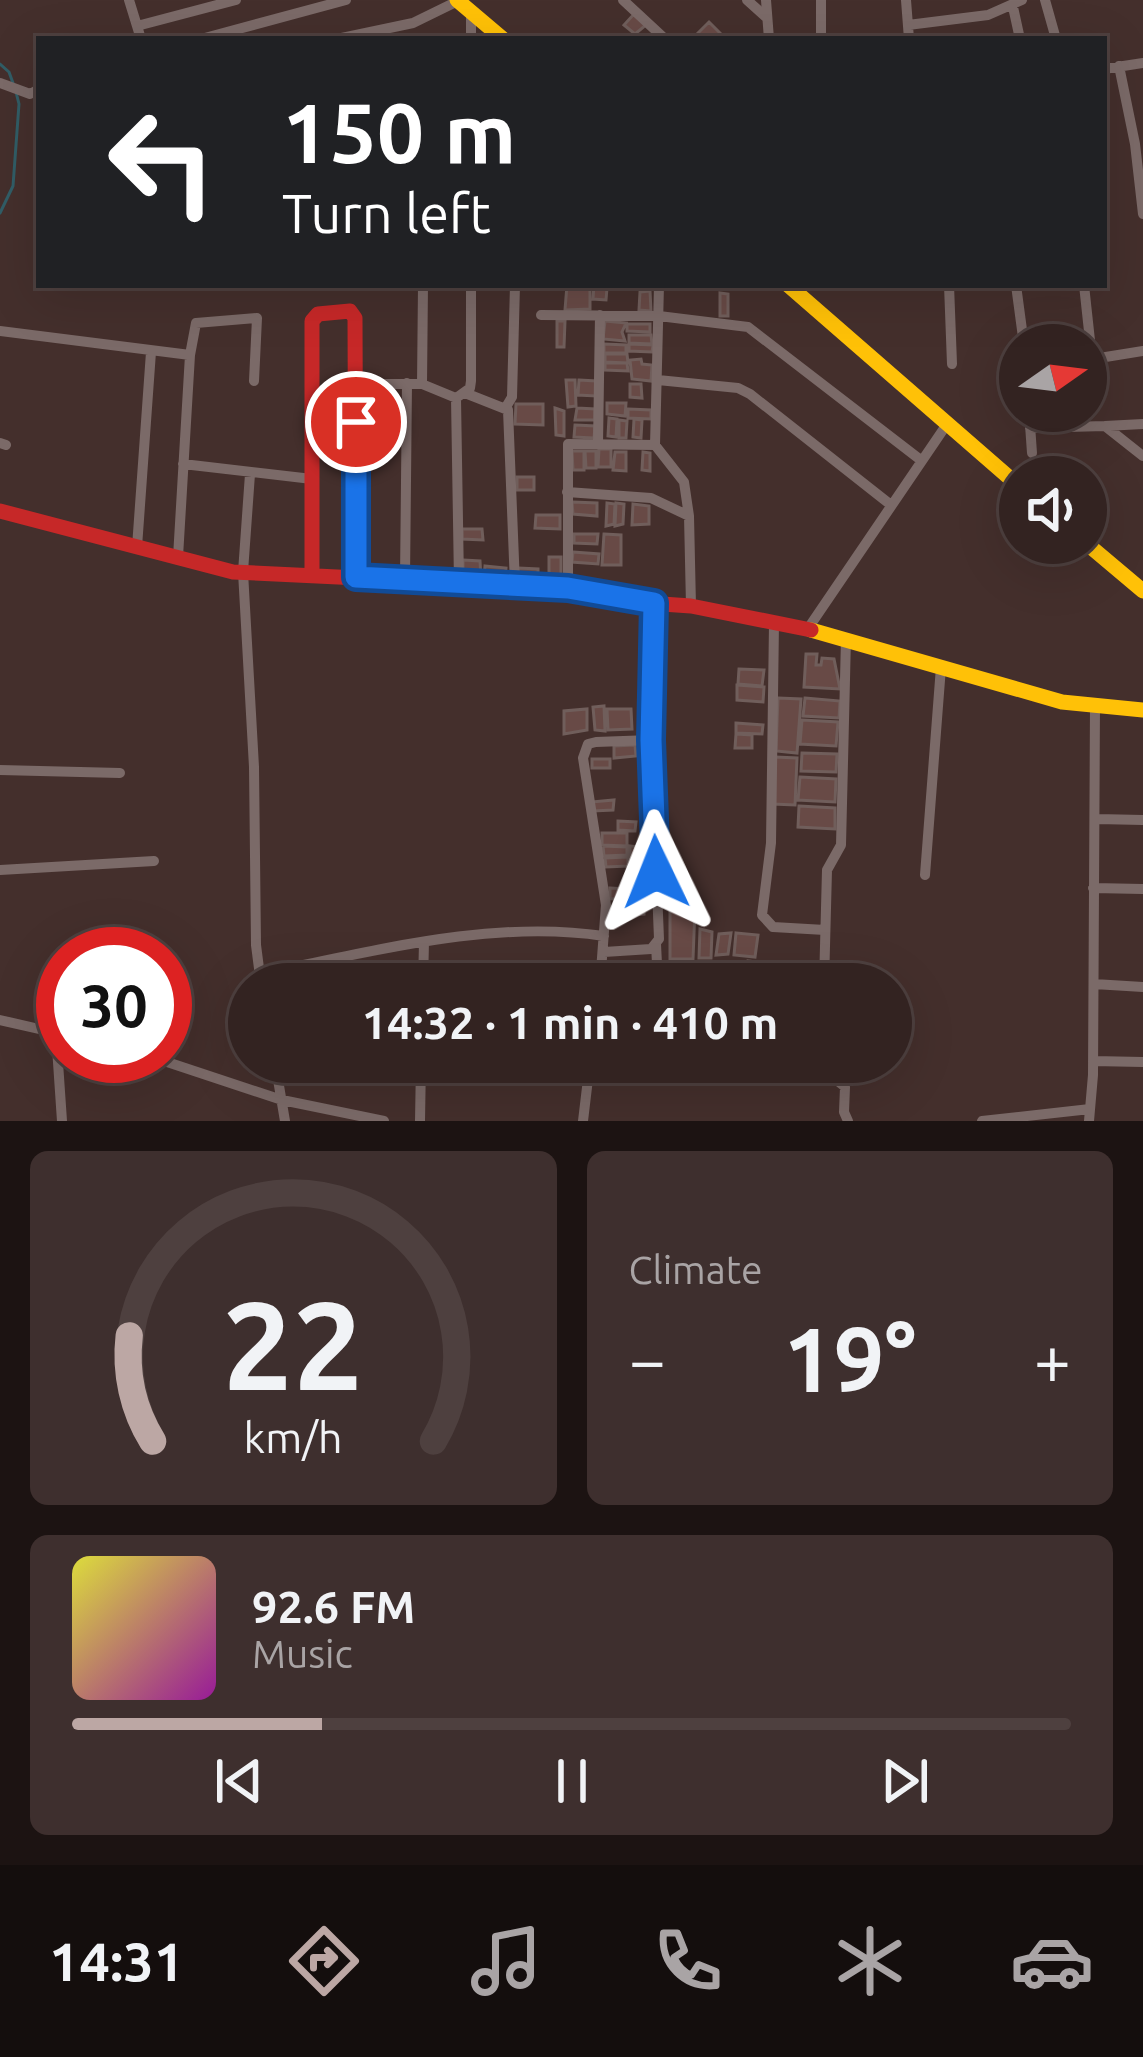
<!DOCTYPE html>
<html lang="en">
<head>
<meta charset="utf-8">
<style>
  body { margin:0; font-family:Ubuntu,sans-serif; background:#3e2f2e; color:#f1f3f6; height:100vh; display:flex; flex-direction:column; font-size:45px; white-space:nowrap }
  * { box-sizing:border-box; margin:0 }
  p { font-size:39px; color:#a9a4a5 }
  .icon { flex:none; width:66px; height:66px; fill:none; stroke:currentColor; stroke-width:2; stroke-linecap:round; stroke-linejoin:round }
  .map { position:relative; height:1121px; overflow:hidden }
  .drawer { display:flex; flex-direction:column; gap:30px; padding:30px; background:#1c1312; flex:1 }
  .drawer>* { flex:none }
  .guide { position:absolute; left:36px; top:36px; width:1071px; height:252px; border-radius:0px; box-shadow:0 12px 48px #0002,0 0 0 3px #4e403f; background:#202124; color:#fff; overflow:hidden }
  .needle { width:78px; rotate:76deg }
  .controls { position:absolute; left:999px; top:324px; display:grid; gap:24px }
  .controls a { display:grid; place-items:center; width:108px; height:108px; border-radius:50%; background:#332321; box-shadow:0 12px 48px #0002,0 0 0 3px #4e403f; font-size:60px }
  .speed { position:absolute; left:36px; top:927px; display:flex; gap:24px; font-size:60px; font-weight:700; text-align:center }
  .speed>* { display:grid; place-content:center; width:156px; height:156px; border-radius:50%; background:#332321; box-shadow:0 12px 48px #0002,0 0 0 3px #4e403f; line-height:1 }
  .speed .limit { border:18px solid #d22; background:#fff; color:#111 }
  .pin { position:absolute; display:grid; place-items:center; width:102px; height:102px; color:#fff; margin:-51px; border:6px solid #fff; border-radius:50%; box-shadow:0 3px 12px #0007 }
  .me { position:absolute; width:132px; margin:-66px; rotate:358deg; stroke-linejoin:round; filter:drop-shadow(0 0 9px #0008) }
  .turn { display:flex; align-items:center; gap:42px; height:252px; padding:0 48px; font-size:54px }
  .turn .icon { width:156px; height:156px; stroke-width:2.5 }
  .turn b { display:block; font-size:84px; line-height:102px }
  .big { font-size:90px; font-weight:600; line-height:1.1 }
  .drawer .tile { flex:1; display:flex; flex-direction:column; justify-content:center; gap:18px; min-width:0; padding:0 42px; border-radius:18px; background:#3e2f2e }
  .drawer .dial { align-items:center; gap:0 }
  .dial svg { height:312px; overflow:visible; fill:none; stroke:#4e403f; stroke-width:7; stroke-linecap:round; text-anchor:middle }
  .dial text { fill:#f1f3f6; stroke:none }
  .song { display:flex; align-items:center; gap:36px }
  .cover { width:144px; height:144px; border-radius:18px; background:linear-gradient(135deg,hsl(60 70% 55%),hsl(300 70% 35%)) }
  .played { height:12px; border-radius:6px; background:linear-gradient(90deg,#bca7a4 25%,#4e403f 25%) }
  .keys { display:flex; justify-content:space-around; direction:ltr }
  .heat { display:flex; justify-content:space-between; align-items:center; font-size:66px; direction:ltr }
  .drawer .tiles { flex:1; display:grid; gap:30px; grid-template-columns:1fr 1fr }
  .tile:last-child { grid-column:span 2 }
  .trip { position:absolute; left:228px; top:963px; width:684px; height:120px; border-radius:60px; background:#332321; box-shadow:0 12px 48px #0002,0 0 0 3px #4e403f; font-weight:600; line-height:120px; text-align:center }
  .menu { display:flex; height:192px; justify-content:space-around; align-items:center; background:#140e0d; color:#a9a4a5 }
  .menu .icon { width:84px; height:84px }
  .menu .on { color:#bca7a4 }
  .menu b { font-size:54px; color:#f1f3f6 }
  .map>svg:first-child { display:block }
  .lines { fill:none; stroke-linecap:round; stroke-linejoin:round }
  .stream { stroke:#315d66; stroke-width:3 }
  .building { fill:#684a46; stroke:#705e5b; stroke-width:3 }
  .street { stroke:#7b6a68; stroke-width:10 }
  .slow { stroke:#ffc107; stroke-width:15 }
  .jam { stroke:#c62828; stroke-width:15 }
  .route-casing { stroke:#114b97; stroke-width:30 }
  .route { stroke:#1a73e8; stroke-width:21 }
</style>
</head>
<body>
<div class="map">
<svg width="1143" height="1121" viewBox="0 0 1143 1121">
  <rect width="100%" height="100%" fill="#442f2c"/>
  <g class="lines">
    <path class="stream" d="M0,64l9,8 4,11
      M0,213l13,-27 6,-82 -3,-12"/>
  </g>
  <path class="building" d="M634,14l12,11 -11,9 -11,-9z
    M709,22l11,11 -5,6h-23z
    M567,285l23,3v21l-25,1z
    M594,285l13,3 -1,12 -13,-1z
    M650,291l1,20 -12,-1 1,-18z
    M720,293l8,1v22h-8z
    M557,321h8l-1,26h-7z
    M605,321l21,2 -4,9 3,9 -22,-2z
    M627,324h23v8l-23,-1z
    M629,335h22l1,9 -23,-1z
    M604,344l22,1v8h-22z
    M629,344l24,1 -1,7 -23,-1z
    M605,354h22l1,9 -23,-1z
    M641,359l1,5 10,1 -1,16 -19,-2 -2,-19z
    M605,363h22l1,8 -23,-1z
    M566,380h9l1,26 -8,1z
    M579,380l17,1v15l-18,-1z
    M630,384h11l1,14 -12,-1z
    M607,403h19l-1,13 -18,-2z
    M516,404h27v21l-28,-1z
    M555,408l9,3v25l-8,-1z
    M577,408l18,1v11h-20z
    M628,409l23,1v9l-23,-1z
    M609,418l8,1 -1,18 -8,-1z
    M634,419l8,1 -1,18 -8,-1z
    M619,420l8,1 -1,17h-7z
    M575,425l20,1 -1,12 -20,-1z
    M599,449h12v18h-13z
    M572,451h12v19h-11z
    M585,451h11v17h-10z
    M615,452h11v19l-13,-1z
    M643,452l7,1v18l-8,-1z
    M517,477h17v13h-17z
    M572,502l25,1v13l-24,-2z
    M607,503l8,1 -1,20 -8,2z
    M616,503l8,1 -1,20 -8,2z
    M633,504l16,2v18l-17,1z
    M536,515h24v14l-25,-1z
    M462,529h20l1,11 -21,-1z
    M574,534h24l-1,10 -23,-1z
    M604,534l17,1v30h-19z
    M573,552l26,2 -1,10 -26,-2z
    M549,557h12v20h-12z
    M463,560l17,1 1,18 -18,-1z
    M485,566l21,2 -1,11 -21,-2z
    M518,568l20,1v12l-20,-1z
    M806,654h11l-1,11h5l1,-7 12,1 6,30 -36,-2z
    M739,669l25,1 -2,16 -24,-2z
    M737,685l27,2 -1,15 -26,-2z
    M778,698l23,1 -4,54 -21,-2z
    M805,698l35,3 -1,17 -36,-2z
    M604,706l1,25 -10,-1 -2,-23z
    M587,709v21l-23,4v-23z
    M607,709h24l1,20 -24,1z
    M802,720l36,2 -2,24 -36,-2z
    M736,723l27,2 -1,9 -26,-1z
    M736,734l16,1v13h-17z
    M635,745l1,11 -22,2v-12z
    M802,753l35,1 -1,18 -35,-1z
    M775,757l22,1 -2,47 -22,-1z
    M592,759h18v9h-18z
    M800,777l36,2 -1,23 -37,-2z
    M614,800l-1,10 -20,1 -2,-9z
    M799,806l36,2v21l-37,-2z
    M618,821l18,1 -1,9 -17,-1z
    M602,833h25v13l-25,-1z
    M603,846l24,1v8l-23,1z
    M630,846l11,1v15l-11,1z
    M628,857v9l-22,1 -1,-9z
    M632,880h15v18h-16z
    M610,888l17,1 1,9 -18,1z
    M632,900h12v14l-12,1z
    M670,908h25l-2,51h-23z
    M700,929l12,3 -1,26h-12z
    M731,933l-3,21 -12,1 3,-21z
    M736,933l22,2 -3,22 -21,-2z
    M748,961l34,4 -2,19h-36z
    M629,962l20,1 -1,12 -20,-1z
    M787,966l18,2 -1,16h-19z"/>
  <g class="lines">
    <path class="street" d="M129,0l12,39
      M623,0l42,39
      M747,0l20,18
      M766,0l3,39
      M821,0v39
      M906,0l3,39
      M1045,0l11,39
      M1013,7l7,32
      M908,25l80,-10 34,-15
      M137,26l99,-26
      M201,39l145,-39
      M337,39l76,-16 47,-23
      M471,39v-27
      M1119,66l16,78 8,70
      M1104,69l39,-6
      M0,83l30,11 9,-5
      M949,285l3,79
      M1016,285l8,60
      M1084,285l8,74
      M541,315l118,1 89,11 174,134
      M0,331l190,24
      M1087,360l56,-9
      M658,380l80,8 12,6 141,111
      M356,384h66l34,14 3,184
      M422,384l1,-99
      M465,393l43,17 7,175
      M459,396l11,-8 1,-7v-96
      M506,407l6,-10 3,-112
      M1029,411l3,42
      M1105,426l38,-2
      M1030,428l75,-2 38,30
      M0,443l6,2
      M598,444l2,-129
      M655,445l29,37 5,34
      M183,464l129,15
      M250,474l-7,98 11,195 2,178 5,39
      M567,492l84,6 38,18 2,90
      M137,547l14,-195
      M178,557l12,-202 6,-32 61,-5 -3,63
      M405,579l2,-196
      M568,588v-144l87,1 4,-160
      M774,623l-3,220 -9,72 11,12 52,3
      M807,630l140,-206
      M0,770l120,3
      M1097,819l46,1
      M0,870l154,-9
      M925,875l16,-208
      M1093,888l50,1
      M656,944l2,40
      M604,952l47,-3 8,-10 -8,-199 3,-137
      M260,974c111,-22 230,-55 344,-38
      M423,984l1,-42
      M600,984l6,-79 -23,-147 5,-14 8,-2 55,-2
      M824,984l3,-114 14,-25 5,-207
      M1094,984l49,3
      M0,1020l61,14
      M56,1033l6,88
      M149,1056l133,44 102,21
      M1093,1061l50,1
      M275,1062l10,59
      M723,1068l111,10 11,9 -1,25 4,9
      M420,1121l1,-59
      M583,1121l7,-59
      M982,1121l108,-12
      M1089,1121l4,-46 2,-370"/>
    <path class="slow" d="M457,0l46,39
      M788,285l232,202
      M1086,543l57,48
      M811,630l251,72 81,8"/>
    <path class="jam" d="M0,511l233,61 335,16 65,14 58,4 120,24
      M312,575v-254l6,-7 32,-3 5,7 1,259"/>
  </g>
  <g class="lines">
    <defs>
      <path id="route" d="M356,422v155l212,11 86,15 -3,137 5,132"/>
    </defs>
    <use href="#route" class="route-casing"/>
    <use href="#route" class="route"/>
  </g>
</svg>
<div class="controls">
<a><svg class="needle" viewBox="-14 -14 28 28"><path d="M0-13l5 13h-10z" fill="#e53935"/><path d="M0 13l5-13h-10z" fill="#a9a4a5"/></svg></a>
<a><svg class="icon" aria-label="sound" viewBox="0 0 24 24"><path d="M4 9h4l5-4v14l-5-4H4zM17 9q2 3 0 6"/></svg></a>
</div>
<div class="speed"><div class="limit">30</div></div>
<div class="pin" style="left:356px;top:422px;background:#d93025"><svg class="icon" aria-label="arrive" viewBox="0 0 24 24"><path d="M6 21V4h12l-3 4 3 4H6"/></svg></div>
<svg class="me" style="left:656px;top:872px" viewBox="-20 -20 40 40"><path d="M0-17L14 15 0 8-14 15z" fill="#1a73e8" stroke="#fff" stroke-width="4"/></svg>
<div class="trip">14:32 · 1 min · 410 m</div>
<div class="guide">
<div class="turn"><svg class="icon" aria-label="left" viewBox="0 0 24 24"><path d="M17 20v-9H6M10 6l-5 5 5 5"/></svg><div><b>150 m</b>Turn left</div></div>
</div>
</div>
<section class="drawer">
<div class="tiles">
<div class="tile dial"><svg viewBox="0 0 100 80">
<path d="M14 69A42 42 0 1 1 86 69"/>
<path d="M14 69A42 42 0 0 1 8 42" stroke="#bca7a4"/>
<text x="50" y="56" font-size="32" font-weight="700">22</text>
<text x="50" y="72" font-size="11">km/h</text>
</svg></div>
<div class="tile"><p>Climate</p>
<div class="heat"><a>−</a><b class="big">19°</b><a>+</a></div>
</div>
<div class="tile">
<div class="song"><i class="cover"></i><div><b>92.6 FM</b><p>Music</p></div></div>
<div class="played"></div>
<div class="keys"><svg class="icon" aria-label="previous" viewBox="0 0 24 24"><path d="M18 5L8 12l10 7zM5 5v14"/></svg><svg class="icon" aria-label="pause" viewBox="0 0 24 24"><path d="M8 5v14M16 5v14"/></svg><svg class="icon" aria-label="next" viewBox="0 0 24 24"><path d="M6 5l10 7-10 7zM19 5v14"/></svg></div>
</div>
</div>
</section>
<nav class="menu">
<b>14:31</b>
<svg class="icon on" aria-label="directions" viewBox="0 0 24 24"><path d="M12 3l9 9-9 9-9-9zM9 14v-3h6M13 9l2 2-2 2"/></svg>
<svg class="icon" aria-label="music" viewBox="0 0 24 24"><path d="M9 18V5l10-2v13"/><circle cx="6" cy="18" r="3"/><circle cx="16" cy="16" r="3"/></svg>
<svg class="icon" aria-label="phone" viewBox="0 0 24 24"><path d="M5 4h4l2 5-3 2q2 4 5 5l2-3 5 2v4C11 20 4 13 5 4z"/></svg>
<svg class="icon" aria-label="climate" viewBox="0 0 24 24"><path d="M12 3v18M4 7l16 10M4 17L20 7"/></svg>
<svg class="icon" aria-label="car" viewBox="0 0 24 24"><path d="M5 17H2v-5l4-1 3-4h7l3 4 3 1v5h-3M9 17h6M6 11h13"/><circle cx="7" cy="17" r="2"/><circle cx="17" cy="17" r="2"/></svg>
</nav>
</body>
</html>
